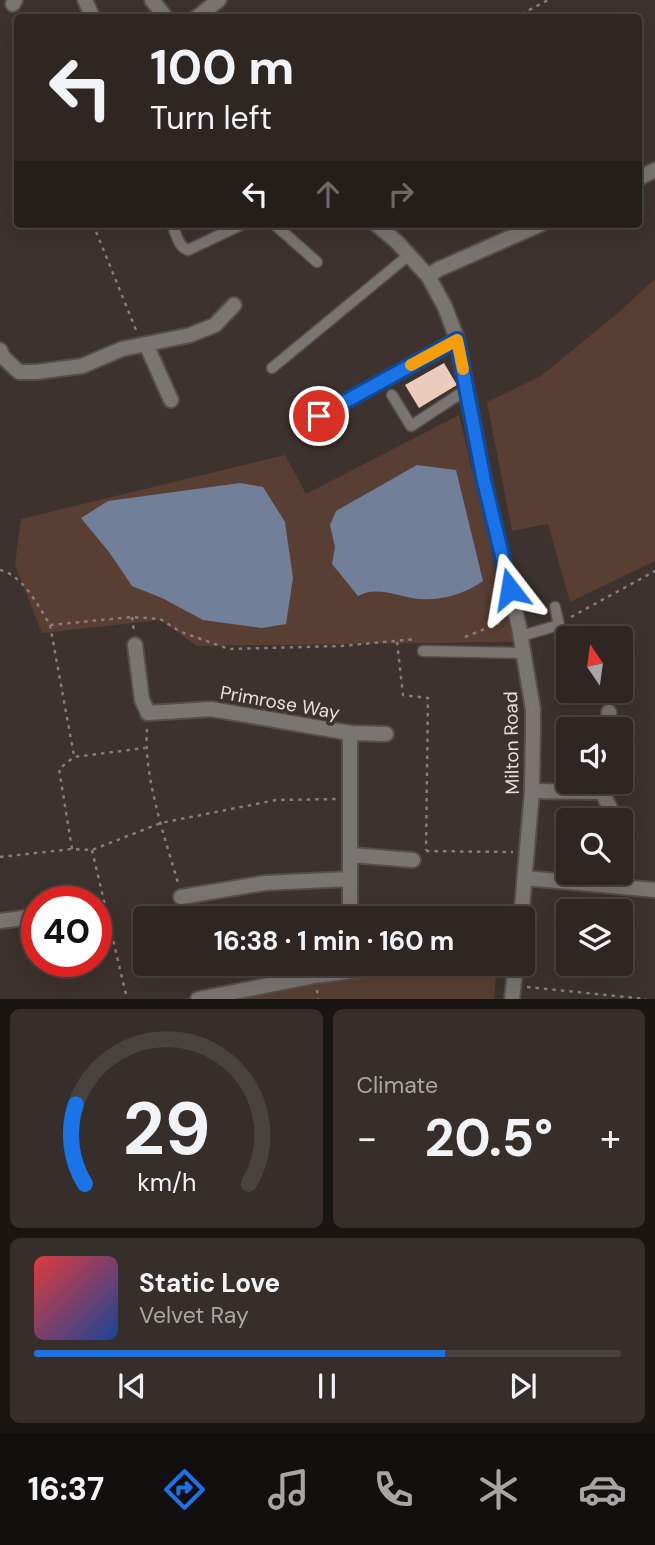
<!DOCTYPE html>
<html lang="en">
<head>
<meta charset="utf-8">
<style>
  body { margin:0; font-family:"DM Sans",sans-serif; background:#362e2a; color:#f1f3f6; height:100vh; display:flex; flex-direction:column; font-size:26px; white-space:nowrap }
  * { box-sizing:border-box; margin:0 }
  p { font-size:23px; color:#a7a5a5 }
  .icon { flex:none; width:38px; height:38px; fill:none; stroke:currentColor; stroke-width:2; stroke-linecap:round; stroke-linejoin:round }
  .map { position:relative; height:999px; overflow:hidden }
  .drawer { display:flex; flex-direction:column; gap:10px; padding:10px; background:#191513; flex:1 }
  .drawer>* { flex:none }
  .hud { position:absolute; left:14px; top:14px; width:628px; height:214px; border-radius:7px; box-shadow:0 7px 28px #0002,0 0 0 2px #494340; background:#2e2622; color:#f1f3f6; overflow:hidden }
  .needle { width:46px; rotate:347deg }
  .fabs { position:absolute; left:556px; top:626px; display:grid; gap:14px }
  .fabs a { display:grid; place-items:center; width:77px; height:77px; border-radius:7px; background:#2e2622; box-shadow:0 7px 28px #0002,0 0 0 2px #494340; font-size:35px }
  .speed { position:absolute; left:21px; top:886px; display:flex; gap:14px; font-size:35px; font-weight:700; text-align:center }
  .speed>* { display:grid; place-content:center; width:91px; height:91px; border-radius:50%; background:#2e2622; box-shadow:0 7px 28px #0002,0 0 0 2px #494340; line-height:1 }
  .speed .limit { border:10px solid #d22; background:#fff; color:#111 }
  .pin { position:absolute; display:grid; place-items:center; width:60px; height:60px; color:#fff; margin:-30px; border:4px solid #fff; border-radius:50%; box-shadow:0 2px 7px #0007 }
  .me { position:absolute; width:77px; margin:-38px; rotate:346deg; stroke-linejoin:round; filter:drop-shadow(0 0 5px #0008) }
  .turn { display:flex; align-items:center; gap:24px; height:147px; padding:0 21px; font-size:32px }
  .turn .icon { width:91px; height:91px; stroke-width:2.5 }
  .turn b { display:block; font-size:49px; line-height:60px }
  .lanes { display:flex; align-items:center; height:66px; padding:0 21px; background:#0003; justify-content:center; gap:35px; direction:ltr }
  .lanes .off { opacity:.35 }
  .big { font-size:52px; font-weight:700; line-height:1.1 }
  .drawer .card { flex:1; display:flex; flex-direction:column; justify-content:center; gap:10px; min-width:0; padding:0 24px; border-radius:10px; background:#362e2a }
  .drawer .dial { align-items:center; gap:0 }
  .dial svg { height:182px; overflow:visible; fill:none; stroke:#494340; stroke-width:7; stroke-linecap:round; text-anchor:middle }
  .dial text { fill:#f1f3f6; stroke:none }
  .song { display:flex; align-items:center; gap:21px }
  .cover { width:84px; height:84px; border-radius:10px; background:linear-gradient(135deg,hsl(0 70% 55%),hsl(220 70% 35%)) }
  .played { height:7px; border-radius:4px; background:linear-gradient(90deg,#1a73e8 70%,#494340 70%) }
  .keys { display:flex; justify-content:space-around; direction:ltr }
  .heat { display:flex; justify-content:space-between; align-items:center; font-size:38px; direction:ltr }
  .drawer .tiles { flex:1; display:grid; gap:10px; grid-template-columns:1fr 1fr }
  .card:last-child { grid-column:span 2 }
  .trip { position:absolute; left:133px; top:906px; width:402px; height:70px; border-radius:7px; background:#2e2622; box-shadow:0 7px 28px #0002,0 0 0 2px #494340; font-weight:700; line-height:70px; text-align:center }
  .tabs { display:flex; height:112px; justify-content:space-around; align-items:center; background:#120f0e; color:#a7a5a5 }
  .tabs .icon { width:49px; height:49px }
  .tabs .active { color:#1a73e8 }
  .tabs b { font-size:32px; color:#f1f3f6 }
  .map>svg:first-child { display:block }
  .green { fill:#593f33 }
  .water { fill:#717f99 }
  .building { fill:#ebcbbb }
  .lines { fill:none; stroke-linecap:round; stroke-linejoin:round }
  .service-casing { stroke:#584e49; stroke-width:13 }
  .minor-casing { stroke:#584e49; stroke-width:18 }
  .tertiary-casing { stroke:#584e49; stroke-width:18 }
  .path { stroke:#877e7a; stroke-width:2.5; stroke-dasharray:3.5 5; stroke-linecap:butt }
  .service { stroke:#7a7572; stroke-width:10 }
  .minor { stroke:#7a7572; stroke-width:14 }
  .tertiary { stroke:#7a7572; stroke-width:14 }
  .route-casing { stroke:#114b97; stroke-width:18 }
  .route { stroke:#1a73e8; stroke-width:12 }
  .slow { stroke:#f59e0b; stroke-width:12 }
  .labels { text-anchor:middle; stroke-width:7; stroke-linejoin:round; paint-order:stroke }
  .street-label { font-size:19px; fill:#e6dfdc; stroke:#3d322d }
</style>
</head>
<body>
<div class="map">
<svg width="655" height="999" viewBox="0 0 655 999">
  <rect width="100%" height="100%" fill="#3d322d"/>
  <path class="green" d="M655,279v282l-85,41 -22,-78 -36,7 -25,-129 54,-26 78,-64z
    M459,415l54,227 -316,4 -37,-26 -118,13 -27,-68 6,-46 264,-64 21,39z
    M328,964h169l-3,35h-311z"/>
  <path class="water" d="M417,465l39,5 27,111c-18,13 -42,20 -64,18 -20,-2 -42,-14 -61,-3l-26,-32 3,-17 -5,-22 6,-14z
    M240,483l23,4 22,35 8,56 -7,46 -24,4 -59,-8 -41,-22 -30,-12 -23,-34 -28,-34 27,-17z"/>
  <path class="building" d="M444,363l13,22 -38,23 -14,-23z"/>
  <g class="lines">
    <defs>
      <path id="service" d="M172,224c4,9 6,23 16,26l55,-26
        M274,224l43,38
        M272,368l137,-113
        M392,395l19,31 55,-36
        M319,416l138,-77
        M521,636l38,-11 -4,-18
        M423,651l101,2"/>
      <path id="minor" d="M85,0l8,18
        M13,4l2,-4
        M196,18l23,-18
        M639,178l16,-8
        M428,276l11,-7 102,-45
        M146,344l25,56
        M0,350l3,7 16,15h17l46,-6 40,-17 68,-14 25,-10 19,-20
        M135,645l7,55 6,13 63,-4 139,24 36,1
        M607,730l2,-18
        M532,791l70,1 12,24 -1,5
        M351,855l62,5
        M525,878l130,12
        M181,897l84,-14 84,-4
        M350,919v-186
        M0,921l30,-4
        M198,999l117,-23 74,-10 127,1"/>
      <path id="tertiary" d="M152,0l14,18
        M376,224l21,18 31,34 17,31 12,32 27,142 35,146 14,82v21l-1,61 -11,128
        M512,999l4,-35"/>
    </defs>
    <use href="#service" class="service-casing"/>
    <use href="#minor" class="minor-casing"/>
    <use href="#tertiary" class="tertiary-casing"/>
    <path class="path" d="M15,18l3,17
      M514,18l34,-18
      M93,224l43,106
      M0,570c23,5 39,37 50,55l82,-8 28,2 21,13 48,17 112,-3 75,-7
      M132,617l2,14
      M571,617l84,-46
      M50,625l24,131
      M465,637l39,-16
      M397,642l6,53 25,3 -2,152
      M147,729c-4,46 18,109 31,154
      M72,849l-13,-80 15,-12 71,-9
      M92,850l35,149
      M426,851l87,1
      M0,857l72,-8 20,1 69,-27 115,-23 60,-1
      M527,987l119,12
      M317,990l1,9"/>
    <use href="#service" class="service"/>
    <use href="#minor" class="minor"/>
    <use href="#tertiary" class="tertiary"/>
  </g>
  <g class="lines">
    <defs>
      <path id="route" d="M319,416l138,-76 27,141 26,108"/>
    </defs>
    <use href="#route" class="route-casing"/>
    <use href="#route" class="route"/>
    <path class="slow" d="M411,365l46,-25 6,29"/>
  </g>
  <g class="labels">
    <g class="street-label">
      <text transform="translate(280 702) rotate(10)" y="7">Primrose Way</text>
      <text transform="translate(511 743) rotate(-91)" y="7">Milton Road</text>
    </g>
  </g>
</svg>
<div class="fabs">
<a><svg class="needle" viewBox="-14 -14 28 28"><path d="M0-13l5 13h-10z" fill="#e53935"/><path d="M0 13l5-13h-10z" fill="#a7a5a5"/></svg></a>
<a><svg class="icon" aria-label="sound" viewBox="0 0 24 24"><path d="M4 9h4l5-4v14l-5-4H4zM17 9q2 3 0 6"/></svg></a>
<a><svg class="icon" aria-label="search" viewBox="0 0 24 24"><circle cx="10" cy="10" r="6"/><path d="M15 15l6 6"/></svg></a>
<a><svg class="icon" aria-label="layers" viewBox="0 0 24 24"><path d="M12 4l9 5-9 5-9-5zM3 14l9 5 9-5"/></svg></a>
</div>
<div class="speed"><div class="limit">40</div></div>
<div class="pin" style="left:319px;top:416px;background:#d93025"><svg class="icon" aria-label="arrive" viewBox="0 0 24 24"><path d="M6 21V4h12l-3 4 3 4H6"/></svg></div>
<svg class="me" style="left:510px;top:589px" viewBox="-20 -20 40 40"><path d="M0-17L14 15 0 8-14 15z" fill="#1a73e8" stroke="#fff" stroke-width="4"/></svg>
<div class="trip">16:38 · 1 min · 160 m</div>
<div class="hud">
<div class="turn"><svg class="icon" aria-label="left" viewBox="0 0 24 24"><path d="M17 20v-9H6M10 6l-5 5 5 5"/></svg><div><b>100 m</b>Turn left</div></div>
<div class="lanes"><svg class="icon" aria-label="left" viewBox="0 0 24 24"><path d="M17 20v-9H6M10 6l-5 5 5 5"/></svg><svg class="icon off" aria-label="ahead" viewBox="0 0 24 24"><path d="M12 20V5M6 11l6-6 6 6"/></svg><svg class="icon off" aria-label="right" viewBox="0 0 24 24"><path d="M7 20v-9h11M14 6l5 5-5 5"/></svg></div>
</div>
</div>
<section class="drawer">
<div class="tiles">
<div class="card dial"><svg viewBox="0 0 100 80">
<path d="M14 69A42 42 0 1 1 86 69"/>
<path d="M14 69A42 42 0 0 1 10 34" stroke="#1a73e8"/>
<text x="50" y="56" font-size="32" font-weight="700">29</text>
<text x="50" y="72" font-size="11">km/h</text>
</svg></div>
<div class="card"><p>Climate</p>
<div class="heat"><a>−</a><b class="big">20.5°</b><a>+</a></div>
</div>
<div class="card">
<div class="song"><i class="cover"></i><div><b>Static Love</b><p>Velvet Ray</p></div></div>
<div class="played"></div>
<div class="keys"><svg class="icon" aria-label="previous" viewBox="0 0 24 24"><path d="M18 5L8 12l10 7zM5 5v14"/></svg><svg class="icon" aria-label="pause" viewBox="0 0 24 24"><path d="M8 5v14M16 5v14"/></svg><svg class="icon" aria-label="next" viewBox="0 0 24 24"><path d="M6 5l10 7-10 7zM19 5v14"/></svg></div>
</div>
</div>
</section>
<nav class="tabs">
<b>16:37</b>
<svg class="icon active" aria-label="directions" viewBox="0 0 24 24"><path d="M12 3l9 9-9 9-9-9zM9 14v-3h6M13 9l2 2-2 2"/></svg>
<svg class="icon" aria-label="music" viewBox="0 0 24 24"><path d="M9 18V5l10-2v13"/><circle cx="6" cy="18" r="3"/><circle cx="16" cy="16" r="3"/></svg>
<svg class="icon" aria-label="phone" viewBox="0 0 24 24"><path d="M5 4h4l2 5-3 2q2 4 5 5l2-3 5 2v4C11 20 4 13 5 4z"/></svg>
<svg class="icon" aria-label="climate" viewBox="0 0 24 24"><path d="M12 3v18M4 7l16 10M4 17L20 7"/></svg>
<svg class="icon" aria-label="car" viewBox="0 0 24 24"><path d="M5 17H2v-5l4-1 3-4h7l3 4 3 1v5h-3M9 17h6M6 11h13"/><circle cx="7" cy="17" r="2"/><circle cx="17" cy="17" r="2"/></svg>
</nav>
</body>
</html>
